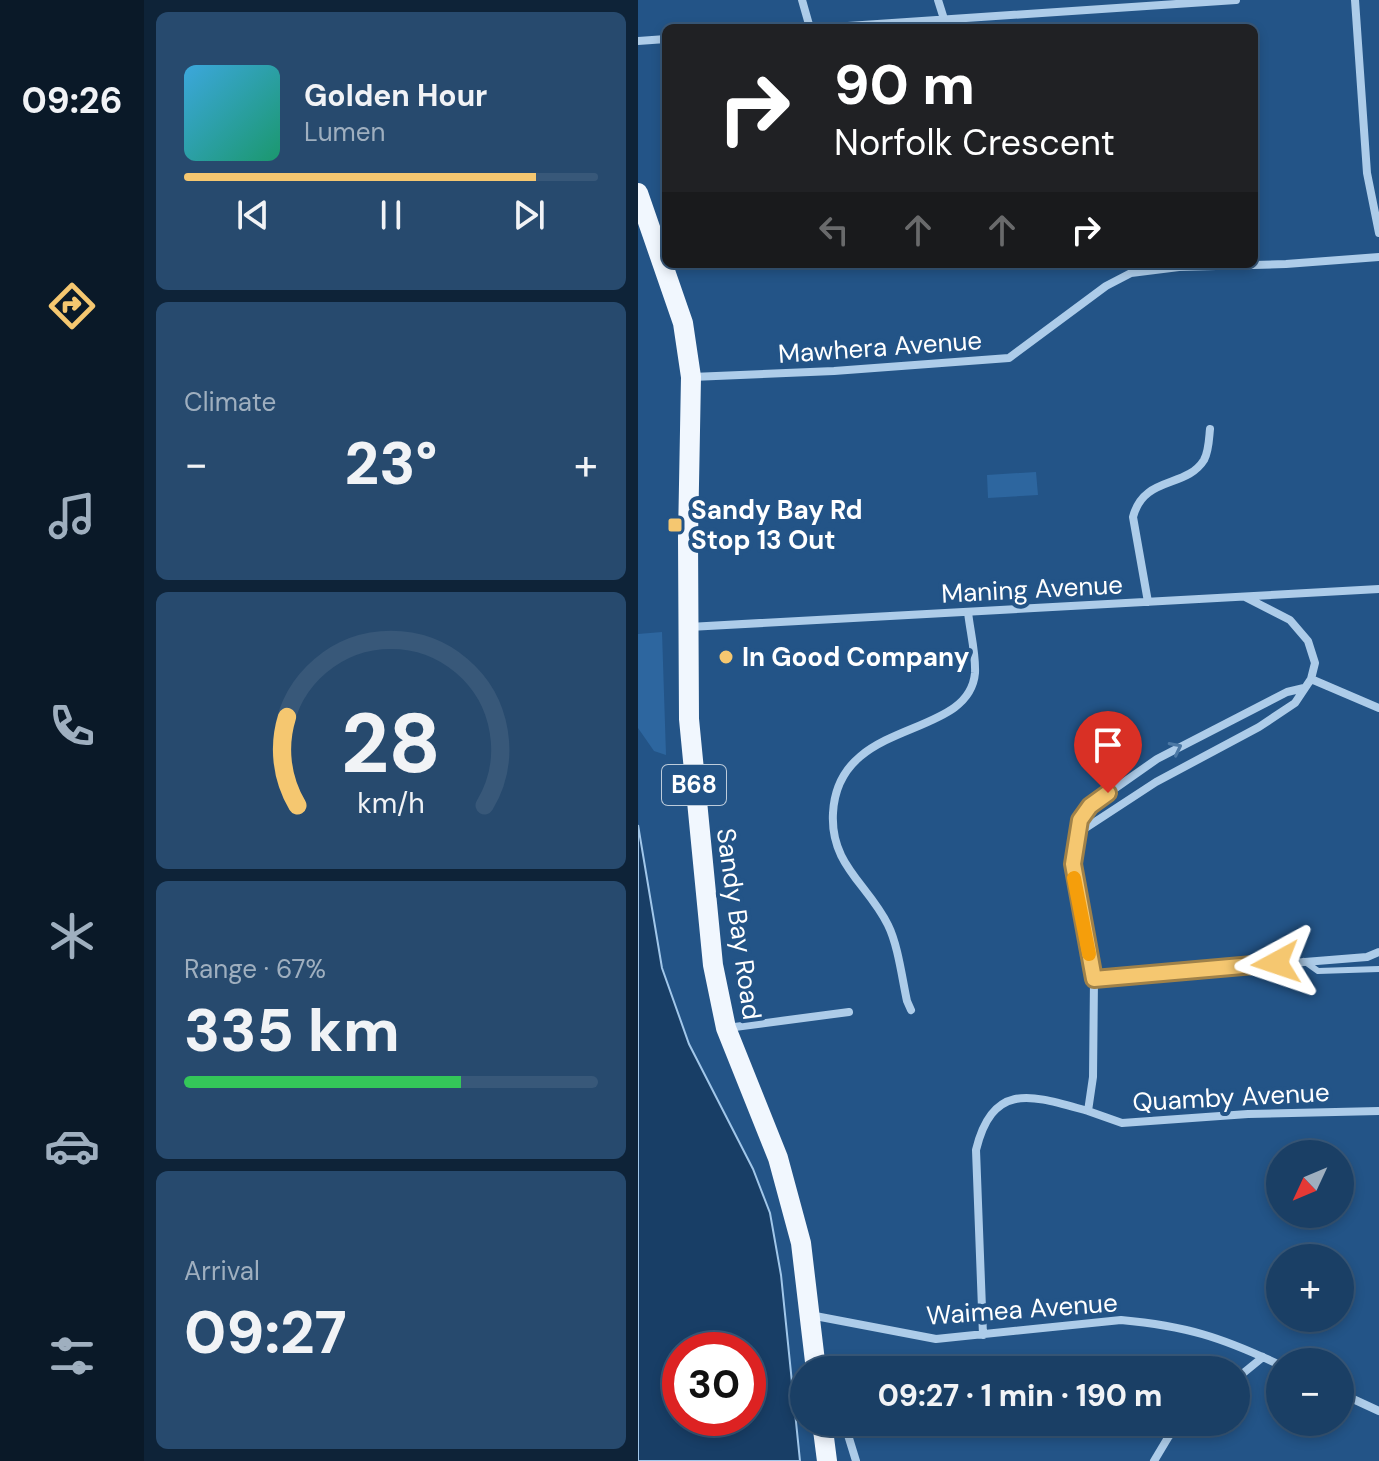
<!DOCTYPE html>
<html lang="en">
<head>
<meta charset="utf-8">
<style>
  body { margin:0; font-family:"DM Sans",sans-serif; background:#274a6e; color:#f1f3f6; height:100vh; display:flex; flex-direction:column; font-size:30px; white-space:nowrap }
  * { box-sizing:border-box; margin:0 }
  p { font-size:26px; color:#9fafbf }
  .icon { flex:none; width:44px; height:44px; fill:none; stroke:currentColor; stroke-width:2; stroke-linecap:round; stroke-linejoin:round }
  .map { position:relative; flex:1; overflow:hidden }
  .panel { display:flex; flex-direction:column; gap:12px; padding:12px; background:#0e2338; width:494px }
  .panel>* { flex:none }
  .guide { position:absolute; left:24px; top:24px; width:596px; height:244px; border-radius:12px; box-shadow:0 4px 12px #0003,0 0 0 2px #385879; background:#202124; color:#fff; overflow:hidden }
  .needle { width:52px; rotate:226deg }
  .fabs { position:absolute; left:628px; top:1140px; display:grid; gap:16px }
  .fabs a { display:grid; place-items:center; width:88px; height:88px; border-radius:50%; background:#1a3f65; box-shadow:0 4px 12px #0003,0 0 0 2px #385879; font-size:40px }
  .speed { position:absolute; left:24px; top:1332px; display:flex; gap:16px; font-size:40px; font-weight:700; text-align:center }
  .speed>* { display:grid; place-content:center; width:104px; height:104px; border-radius:50%; background:#1a3f65; box-shadow:0 4px 12px #0003,0 0 0 2px #385879; line-height:1 }
  .speed .limit { border:12px solid #d22; background:#fff; color:#111 }
  .pin { position:absolute; display:grid; place-items:center; width:68px; height:68px; color:#fff; margin:-82px -34px; border-radius:50% 50% 50% 0; rotate:-45deg; box-shadow:0 0 8px #0007 }
  .pin .icon { rotate:45deg }
  .me { position:absolute; width:88px; margin:-44px; rotate:265deg; stroke-linejoin:round; filter:drop-shadow(0 0 6px #0008) }
  .turn { display:flex; align-items:center; gap:28px; height:168px; padding:0 40px; font-size:36px }
  .turn .icon { width:104px; height:104px; stroke-width:2.5 }
  .turn b { display:block; font-size:56px; line-height:68px }
  .lanes { display:flex; align-items:center; height:76px; padding:0 40px; background:#0003; justify-content:center; gap:40px; direction:ltr }
  .lanes .off { opacity:.35 }
  .big { font-size:60px; font-weight:800; line-height:1.1 }
  .panel .widget { flex:1; display:flex; flex-direction:column; justify-content:center; gap:12px; min-width:0; padding:0 28px; border-radius:12px; background:#274a6e }
  .panel .dial { align-items:center; gap:0 }
  .dial svg { height:208px; overflow:visible; fill:none; stroke:#385879; stroke-width:7; stroke-linecap:round; text-anchor:middle }
  .dial text { fill:#f1f3f6; stroke:none }
  .song { display:flex; align-items:center; gap:24px }
  .cover { width:96px; height:96px; border-radius:12px; background:linear-gradient(135deg,hsl(200 70% 55%),hsl(160 70% 35%)) }
  .played { height:8px; border-radius:4px; background:linear-gradient(90deg,#f5c770 85%,#385879 85%) }
  .keys { display:flex; justify-content:space-around; direction:ltr }
  .heat { display:flex; justify-content:space-between; align-items:center; font-size:44px; direction:ltr }
  .charge { height:12px; border-radius:6px; background:linear-gradient(90deg,#34c759 67%,#385879 0) }
  .trip { position:absolute; left:152px; top:1356px; width:460px; height:80px; border-radius:40px; background:#1a3f65; box-shadow:0 4px 12px #0003,0 0 0 2px #385879; font-weight:800; line-height:80px; text-align:center }
  main { display:flex; flex:1; min-height:0 }
  .menu { display:flex; flex-direction:column; width:144px; justify-content:space-around; align-items:center; background:#0a1928; color:#9fafbf }
  .menu .icon { width:56px; height:56px }
  .menu .on { color:#f5c770 }
  .menu b { font-size:36px; color:#f1f3f6 }
  .map>svg:first-child { display:block }
  .green { fill:#2d669f }
  .water { fill:#183e66; stroke:#a1c7ea; stroke-width:2; fill-rule:evenodd }
  .lines { fill:none; stroke-linecap:round; stroke-linejoin:round }
  .service { stroke:#adcce9; stroke-width:6 }
  .minor { stroke:#adcce9; stroke-width:8 }
  .primary { stroke:#f1f7fe; stroke-width:20 }
  .oneway { stroke:#4c78a4 }
  .route-casing { stroke:#9f8149; stroke-width:20 }
  .route { stroke:#f5c770; stroke-width:14 }
  .slow { stroke:#f59e0b; stroke-width:14 }
  .poi-dot { fill:#f5c770; stroke:#235487; stroke-width:3 }
  .labels { text-anchor:middle; stroke-width:8; stroke-linejoin:round; paint-order:stroke }
  .shield { fill:#235487; stroke:#bdccdb; stroke-width:2 }
  .shield-label { font-size:24px; font-weight:bold; fill:#fff }
  .street-label { font-size:26px; fill:#fff; stroke:#235487 }
  .poi-label { font-size:26px; font-weight:bold; fill:#fff; stroke:#235487; text-anchor:start }
</style>
</head>
<body>
<main>
<nav class="menu">
<b>09:26</b>
<svg class="icon on" aria-label="directions" viewBox="0 0 24 24"><path d="M12 3l9 9-9 9-9-9zM9 14v-3h6M13 9l2 2-2 2"/></svg>
<svg class="icon" aria-label="music" viewBox="0 0 24 24"><path d="M9 18V5l10-2v13"/><circle cx="6" cy="18" r="3"/><circle cx="16" cy="16" r="3"/></svg>
<svg class="icon" aria-label="phone" viewBox="0 0 24 24"><path d="M5 4h4l2 5-3 2q2 4 5 5l2-3 5 2v4C11 20 4 13 5 4z"/></svg>
<svg class="icon" aria-label="climate" viewBox="0 0 24 24"><path d="M12 3v18M4 7l16 10M4 17L20 7"/></svg>
<svg class="icon" aria-label="car" viewBox="0 0 24 24"><path d="M5 17H2v-5l4-1 3-4h7l3 4 3 1v5h-3M9 17h6M6 11h13"/><circle cx="7" cy="17" r="2"/><circle cx="17" cy="17" r="2"/></svg>
<svg class="icon" aria-label="filters" viewBox="0 0 24 24"><path d="M4 7h16M4 17h16"/><circle cx="9" cy="7" r="2"/><circle cx="15" cy="17" r="2"/></svg>
</nav>
<section class="panel">
<div class="widget">
<div class="song"><i class="cover"></i><div><b>Golden Hour</b><p>Lumen</p></div></div>
<div class="played"></div>
<div class="keys"><svg class="icon" aria-label="previous" viewBox="0 0 24 24"><path d="M18 5L8 12l10 7zM5 5v14"/></svg><svg class="icon" aria-label="pause" viewBox="0 0 24 24"><path d="M8 5v14M16 5v14"/></svg><svg class="icon" aria-label="next" viewBox="0 0 24 24"><path d="M6 5l10 7-10 7zM19 5v14"/></svg></div>
</div>
<div class="widget"><p>Climate</p>
<div class="heat"><a>−</a><b class="big">23°</b><a>+</a></div>
</div>
<div class="widget dial"><svg viewBox="0 0 100 80">
<path d="M14 69A42 42 0 1 1 86 69"/>
<path d="M14 69A42 42 0 0 1 10 35" stroke="#f5c770"/>
<text x="50" y="56" font-size="32" font-weight="700">28</text>
<text x="50" y="72" font-size="11">km/h</text>
</svg></div>
<div class="widget"><p>Range · 67%</p><b class="big">335 km</b><div class="charge"></div></div>
<div class="widget"><p>Arrival</p><b class="big">09:27</b></div>
</section>
<div class="map">
<svg width="741" height="1461" viewBox="0 0 741 1461">
  <rect width="100%" height="100%" fill="#235487"/>
  <path class="green" d="M398,472l2,23 -50,3 -1,-23z
    M24,632l4,123 -12,-4 -16,-23v-94z"/>
  <path class="water" d="M0,825l24,143 27,76 64,125 17,44 11,62 19,186h-162zM42,1350h68v68h-68z"/>
  <g class="lines">
    <path class="service" d="M666,961l14,10 61,-2"/>
    <path class="minor" d="M164,0l8,28
      M300,0l6,19
      M717,0l12,173 12,60
      M180,28l418,-28
      M0,41l28,-2
      M54,377l142,-6 175,-13 97,-72 25,-13 48,-6 107,-3 93,-7
      M510,602l-15,-85c11,-42 53,-28 71,-57 5,-9 5,-22 6,-31
      M51,627l690,-38
      M673,679l68,29
      M440,833l78,-51 103,-55 36,-24 16,-24 4,-16 -7,-22 -18,-21 -45,-23
      M456,979l273,-22 12,-5
      M273,1010l-4,-9c-5,-23 -9,-56 -19,-76 -20,-41 -58,-60 -55,-112 5,-97 136,-72 142,-140 1,-19 -5,-42 -7,-61
      M89,1028l122,-16
      M450,1111l34,12 126,-9 131,-3
      M172,1315l126,24 185,-19c65,6 100,17 159,45
      M345,1335l-7,-185c17,-70 57,-54 112,-39l5,-34 1,-98 -21,-115 7,-44 10,-14 67,-47 130,-67 17,-4
      M598,1379l27,-22
      M702,1393l39,18
      M206,1422l12,39
      M516,1461l15,-25 16,-14"/>
    <path class="primary" d="M0,193l45,130 8,54 -3,161 1,181 24,246 13,63 52,130 23,85 15,127
      M184,1422l5,39"/>
  </g>
  <defs><path id="oneway-chevron" d="M-2-3.5L2.5 0L-2 3.5" fill="none" stroke-width="1.6" stroke-linecap="round" stroke-linejoin="round" transform="scale(2)"/></defs>
  <use class="oneway" href="#oneway-chevron" transform="translate(538 748) rotate(-27)"/>
  <g class="lines">
    <defs>
      <path id="route" d="M470,793l-18,13 -10,14 -7,44 21,115 182,-16"/>
    </defs>
    <use href="#route" class="route-casing"/>
    <use href="#route" class="route"/>
    <path class="slow" d="M436,878l15,76"/>
  </g>
  <g class="poi-dot">
    <rect x="29" y="517" width="16" height="16" rx="4"/>
    <circle cx="88" cy="657" r="8"/>
  </g>
  <g class="labels">
    <rect class="shield" x="24" y="765" width="64" height="40" rx="6"/>
    <g class="shield-label">
      <text x="56" y="793">B68</text>
    </g>
    <g class="street-label">
      <text transform="translate(242 347) rotate(-4)" y="9">Mawhera Avenue</text>
      <text transform="translate(394 589) rotate(-3)" y="9">Maning Avenue</text>
      <text transform="translate(101 924) rotate(82)" y="9">Sandy Bay Road</text>
      <text transform="translate(593 1097) rotate(-3)" y="9">Quamby Avenue</text>
      <text transform="translate(384 1309) rotate(-4)" y="9">Waimea Avenue</text>
    </g>
    <g class="poi-label">
      <text x="53" y="519">Sandy Bay Rd<tspan x="53" dy="30">Stop 13 Out</tspan></text>
      <text x="104" y="666">In Good Company</text>
    </g>
  </g>
</svg>
<div class="fabs">
<a><svg class="needle" viewBox="-14 -14 28 28"><path d="M0-13l5 13h-10z" fill="#e53935"/><path d="M0 13l5-13h-10z" fill="#9fafbf"/></svg></a>
<a>+</a>
<a>−</a>
</div>
<div class="speed"><div class="limit">30</div></div>
<div class="pin" style="left:470px;top:793px;background:#d93025"><svg class="icon" aria-label="arrive" viewBox="0 0 24 24"><path d="M6 21V4h12l-3 4 3 4H6"/></svg></div>
<svg class="me" style="left:638px;top:963px" viewBox="-20 -20 40 40"><path d="M0-17L14 15 0 8-14 15z" fill="#f5c770" stroke="#fff" stroke-width="4"/></svg>
<div class="trip">09:27 · 1 min · 190 m</div>
<div class="guide">
<div class="turn"><svg class="icon" aria-label="right" viewBox="0 0 24 24"><path d="M7 20v-9h11M14 6l5 5-5 5"/></svg><div><b>90 m</b>Norfolk Crescent</div></div>
<div class="lanes"><svg class="icon off" aria-label="left" viewBox="0 0 24 24"><path d="M17 20v-9H6M10 6l-5 5 5 5"/></svg><svg class="icon off" aria-label="ahead" viewBox="0 0 24 24"><path d="M12 20V5M6 11l6-6 6 6"/></svg><svg class="icon off" aria-label="ahead" viewBox="0 0 24 24"><path d="M12 20V5M6 11l6-6 6 6"/></svg><svg class="icon" aria-label="right" viewBox="0 0 24 24"><path d="M7 20v-9h11M14 6l5 5-5 5"/></svg></div>
</div>
</div>
</main>
</body>
</html>
